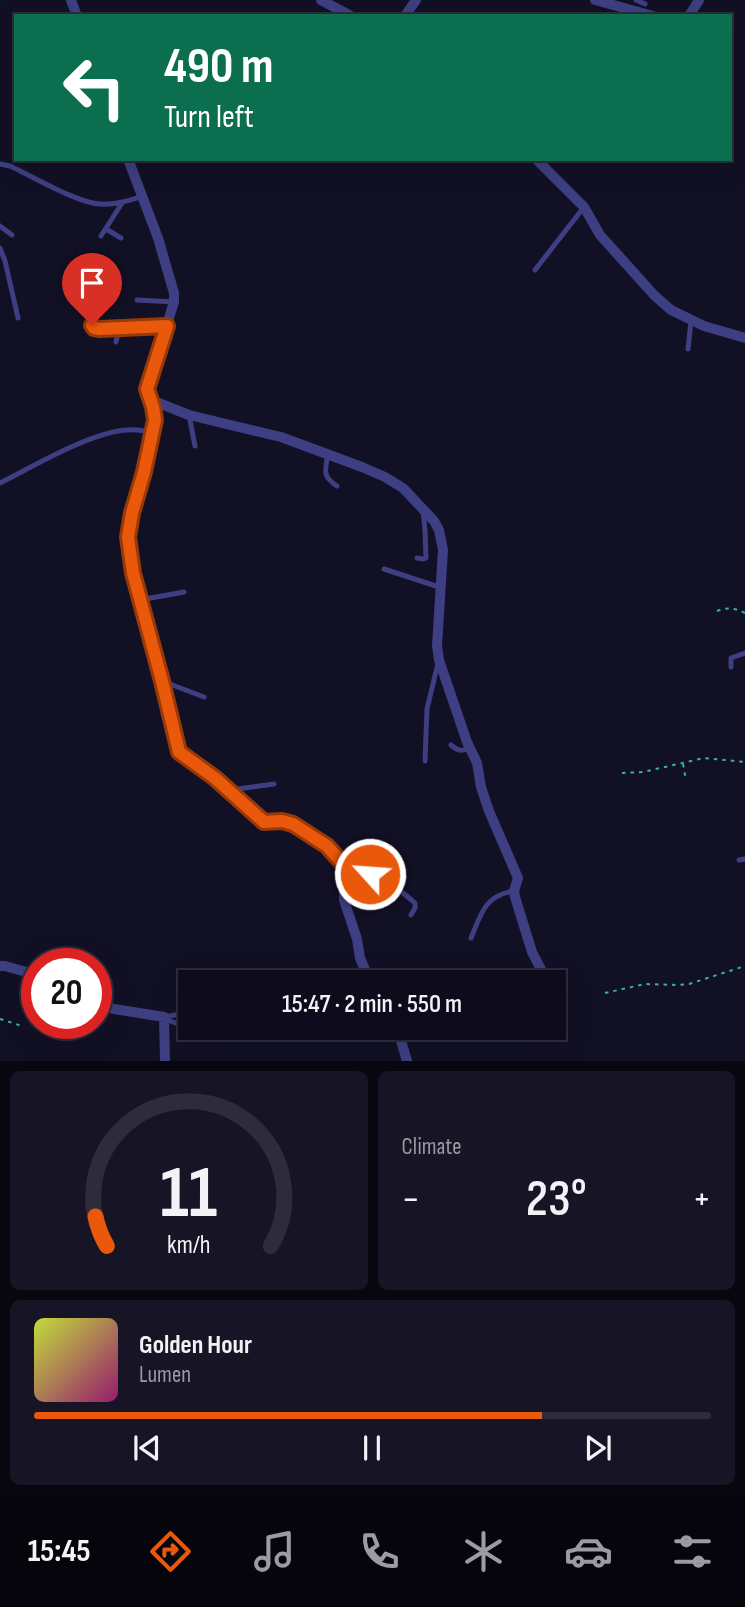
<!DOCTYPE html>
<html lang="en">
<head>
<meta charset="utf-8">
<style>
  body { margin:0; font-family:"Sofia Sans Condensed",sans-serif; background:#171525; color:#f1f3f6; height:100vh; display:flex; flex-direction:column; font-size:26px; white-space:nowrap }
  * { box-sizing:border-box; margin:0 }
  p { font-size:23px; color:#9b9ba3 }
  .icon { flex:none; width:38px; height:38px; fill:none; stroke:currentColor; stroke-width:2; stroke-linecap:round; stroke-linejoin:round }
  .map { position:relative; height:1061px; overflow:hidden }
  .panel { display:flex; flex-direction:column; gap:10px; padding:10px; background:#08070f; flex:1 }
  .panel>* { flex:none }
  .banner { position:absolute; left:14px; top:14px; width:718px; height:147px; border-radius:0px; box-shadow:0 7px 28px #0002,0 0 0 2px #2e2c3b; background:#0b6e4f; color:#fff; overflow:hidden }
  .speed { position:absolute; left:21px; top:948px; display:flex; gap:14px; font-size:35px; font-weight:700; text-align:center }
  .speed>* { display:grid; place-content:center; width:91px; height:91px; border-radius:50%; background:#0e0c1c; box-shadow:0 7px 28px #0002,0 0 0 2px #2e2c3b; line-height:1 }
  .speed .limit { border:10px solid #d22; background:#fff; color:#111 }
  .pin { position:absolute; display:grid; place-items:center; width:60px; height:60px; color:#fff; margin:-72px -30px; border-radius:50% 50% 50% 0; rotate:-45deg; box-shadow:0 0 7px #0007 }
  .pin .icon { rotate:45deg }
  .me { position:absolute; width:77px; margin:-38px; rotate:296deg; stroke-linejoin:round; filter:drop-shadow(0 0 5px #0008) }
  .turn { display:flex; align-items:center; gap:24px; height:147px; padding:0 35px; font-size:32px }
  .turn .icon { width:91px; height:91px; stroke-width:2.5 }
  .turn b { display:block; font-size:49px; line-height:60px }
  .big { font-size:52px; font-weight:600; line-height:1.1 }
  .panel .tile { flex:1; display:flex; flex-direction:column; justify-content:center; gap:10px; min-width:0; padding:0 24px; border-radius:10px; background:#171525 }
  .panel .dial { align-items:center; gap:0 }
  .dial svg { height:182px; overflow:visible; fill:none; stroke:#2e2c3b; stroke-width:7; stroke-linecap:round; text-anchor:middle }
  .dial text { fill:#f1f3f6; stroke:none }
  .song { display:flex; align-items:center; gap:21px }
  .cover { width:84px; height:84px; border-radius:10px; background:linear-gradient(135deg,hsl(70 70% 55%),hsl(320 70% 35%)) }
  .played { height:7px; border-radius:4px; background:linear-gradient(90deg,#ea580c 75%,#2e2c3b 75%) }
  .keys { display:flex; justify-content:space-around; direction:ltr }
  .heat { display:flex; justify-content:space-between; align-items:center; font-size:38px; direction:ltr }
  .panel .tiles { flex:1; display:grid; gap:10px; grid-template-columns:1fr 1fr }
  .tile:last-child { grid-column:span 2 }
  .trip { position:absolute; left:178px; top:970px; width:388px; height:70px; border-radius:0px; background:#0e0c1c; box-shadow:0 7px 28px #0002,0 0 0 2px #2e2c3b; font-weight:600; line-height:70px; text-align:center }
  .tabs { display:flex; height:112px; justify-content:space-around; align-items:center; background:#06050b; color:#9b9ba3 }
  .tabs .icon { width:49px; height:49px }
  .tabs .active { color:#ea580c }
  .tabs b { font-size:32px; color:#f1f3f6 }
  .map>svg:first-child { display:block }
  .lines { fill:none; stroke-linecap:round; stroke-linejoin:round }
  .path { stroke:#35b2a2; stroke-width:2; stroke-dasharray:3.5 5; stroke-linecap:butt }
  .lane { stroke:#3d3f82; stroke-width:5 }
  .street { stroke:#3d3f82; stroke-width:10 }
  .route-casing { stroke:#983908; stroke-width:18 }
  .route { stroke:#ea580c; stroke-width:12 }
</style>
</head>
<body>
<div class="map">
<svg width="745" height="1061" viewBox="0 0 745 1061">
  <rect width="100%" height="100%" fill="#121025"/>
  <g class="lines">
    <path class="path" d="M717,611c10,-4 18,-3 28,2
      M683,764l3,16
      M622,773l21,-1 61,-14 41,4
      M605,993l40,-9 33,1 11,-1 56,-18
      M0,1019l22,7"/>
    <path class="lane" d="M636,0l9,4
      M0,164l10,2c22,10 67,37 90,38 15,1 28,-3 43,-8
      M0,226l12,9
      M106,229l15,9
      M101,236l21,-33
      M0,248l5,13 13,57
      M535,270l49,-63
      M137,300l37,2
      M93,313l-1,12 5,4 70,-3
      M116,342l3,-14
      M688,349l3,-28
      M189,415l6,31
      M328,454c-3,17 -6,22 9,32
      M0,483c34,-17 89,-50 126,-53 9,-1 18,1 27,2
      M417,558l6,1 3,-1 -1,-28 -2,-19
      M384,569l58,19
      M140,600l44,-8
      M731,667v-9l14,-5
      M162,681l42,16
      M451,745c8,7 11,6 20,3
      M425,761l2,-52 11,-46
      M230,790l44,-6
      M739,860l6,-1
      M344,864c26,7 51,21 71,39v5l-4,7
      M471,938c10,-24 14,-43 43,-47
      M164,1017l22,-4
      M165,1019l16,6 7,9"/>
    <path class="street" d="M71,0l6,16
      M321,0l30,16
      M595,0l58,16
      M405,16l11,-16
      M689,16l10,-16
      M128,159l30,79 16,55v9l-27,87 6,18 2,13 -11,52 -12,41 -4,24 5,36 29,108 15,68 4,6 34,23 46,42 7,2 14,-1 11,3 34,22 16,18 2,10 -1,26 13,39 3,19 10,24
      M536,159l48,48 16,28 54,60 17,15 33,16 41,12
      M151,400l38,15 92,22 81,30 23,10 18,11 31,33 5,9 4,20 -6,96 2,14 28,82 10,21 4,24 8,24 29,67 -4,13 1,6 17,55 13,25 -1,2 -15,3
      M0,966h5l32,9
      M96,1003l18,6 50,8 1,44
      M397,1027l10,34"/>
  </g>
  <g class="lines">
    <defs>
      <path id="route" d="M92,325l2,3 6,1 67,-3 -20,63 6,18 2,13 -11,52 -12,41 -4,24 5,36 29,108 17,71 36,26 49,44 18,-1 11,3 34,22 16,18 27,10"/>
    </defs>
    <use href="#route" class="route-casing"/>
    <use href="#route" class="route"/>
  </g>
</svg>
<div class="speed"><div class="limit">20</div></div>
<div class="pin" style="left:92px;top:325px;background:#d93025"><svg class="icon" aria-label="arrive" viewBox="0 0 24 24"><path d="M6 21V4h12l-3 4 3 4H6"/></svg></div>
<svg class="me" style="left:370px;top:874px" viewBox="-20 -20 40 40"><circle r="17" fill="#ea580c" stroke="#fff" stroke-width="3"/><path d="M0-11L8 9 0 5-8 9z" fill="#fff"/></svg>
<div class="trip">15:47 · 2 min · 550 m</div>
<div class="banner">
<div class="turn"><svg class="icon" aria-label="left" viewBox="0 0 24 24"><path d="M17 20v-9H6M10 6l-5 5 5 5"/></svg><div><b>490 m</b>Turn left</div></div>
</div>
</div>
<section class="panel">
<div class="tiles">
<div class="tile dial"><svg viewBox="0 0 100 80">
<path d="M14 69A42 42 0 1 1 86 69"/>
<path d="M14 69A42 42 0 0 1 9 56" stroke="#ea580c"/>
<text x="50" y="56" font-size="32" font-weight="700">11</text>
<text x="50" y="72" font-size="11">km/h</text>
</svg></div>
<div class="tile"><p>Climate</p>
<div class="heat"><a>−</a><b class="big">23°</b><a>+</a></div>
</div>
<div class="tile">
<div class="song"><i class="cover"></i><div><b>Golden Hour</b><p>Lumen</p></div></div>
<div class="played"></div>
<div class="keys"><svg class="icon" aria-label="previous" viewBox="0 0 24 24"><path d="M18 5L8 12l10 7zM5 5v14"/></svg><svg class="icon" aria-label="pause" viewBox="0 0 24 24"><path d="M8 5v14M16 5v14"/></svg><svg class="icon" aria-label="next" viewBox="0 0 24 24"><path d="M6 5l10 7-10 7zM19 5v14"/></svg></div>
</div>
</div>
</section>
<nav class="tabs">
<b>15:45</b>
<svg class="icon active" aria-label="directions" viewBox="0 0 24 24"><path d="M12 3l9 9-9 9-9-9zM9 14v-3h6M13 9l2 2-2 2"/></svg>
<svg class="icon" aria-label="music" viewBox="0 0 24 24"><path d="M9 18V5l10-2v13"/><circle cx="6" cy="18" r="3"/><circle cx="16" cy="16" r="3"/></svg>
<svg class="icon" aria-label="phone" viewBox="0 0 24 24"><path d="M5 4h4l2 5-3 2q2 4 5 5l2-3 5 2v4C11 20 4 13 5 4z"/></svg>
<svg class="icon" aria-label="climate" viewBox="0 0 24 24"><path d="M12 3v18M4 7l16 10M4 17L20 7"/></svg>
<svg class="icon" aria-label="car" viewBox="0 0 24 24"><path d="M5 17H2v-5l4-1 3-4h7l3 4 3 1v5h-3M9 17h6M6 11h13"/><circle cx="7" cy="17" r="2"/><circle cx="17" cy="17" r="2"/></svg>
<svg class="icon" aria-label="filters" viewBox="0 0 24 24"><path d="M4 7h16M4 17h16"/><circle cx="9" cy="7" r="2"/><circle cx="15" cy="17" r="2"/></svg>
</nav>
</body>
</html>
